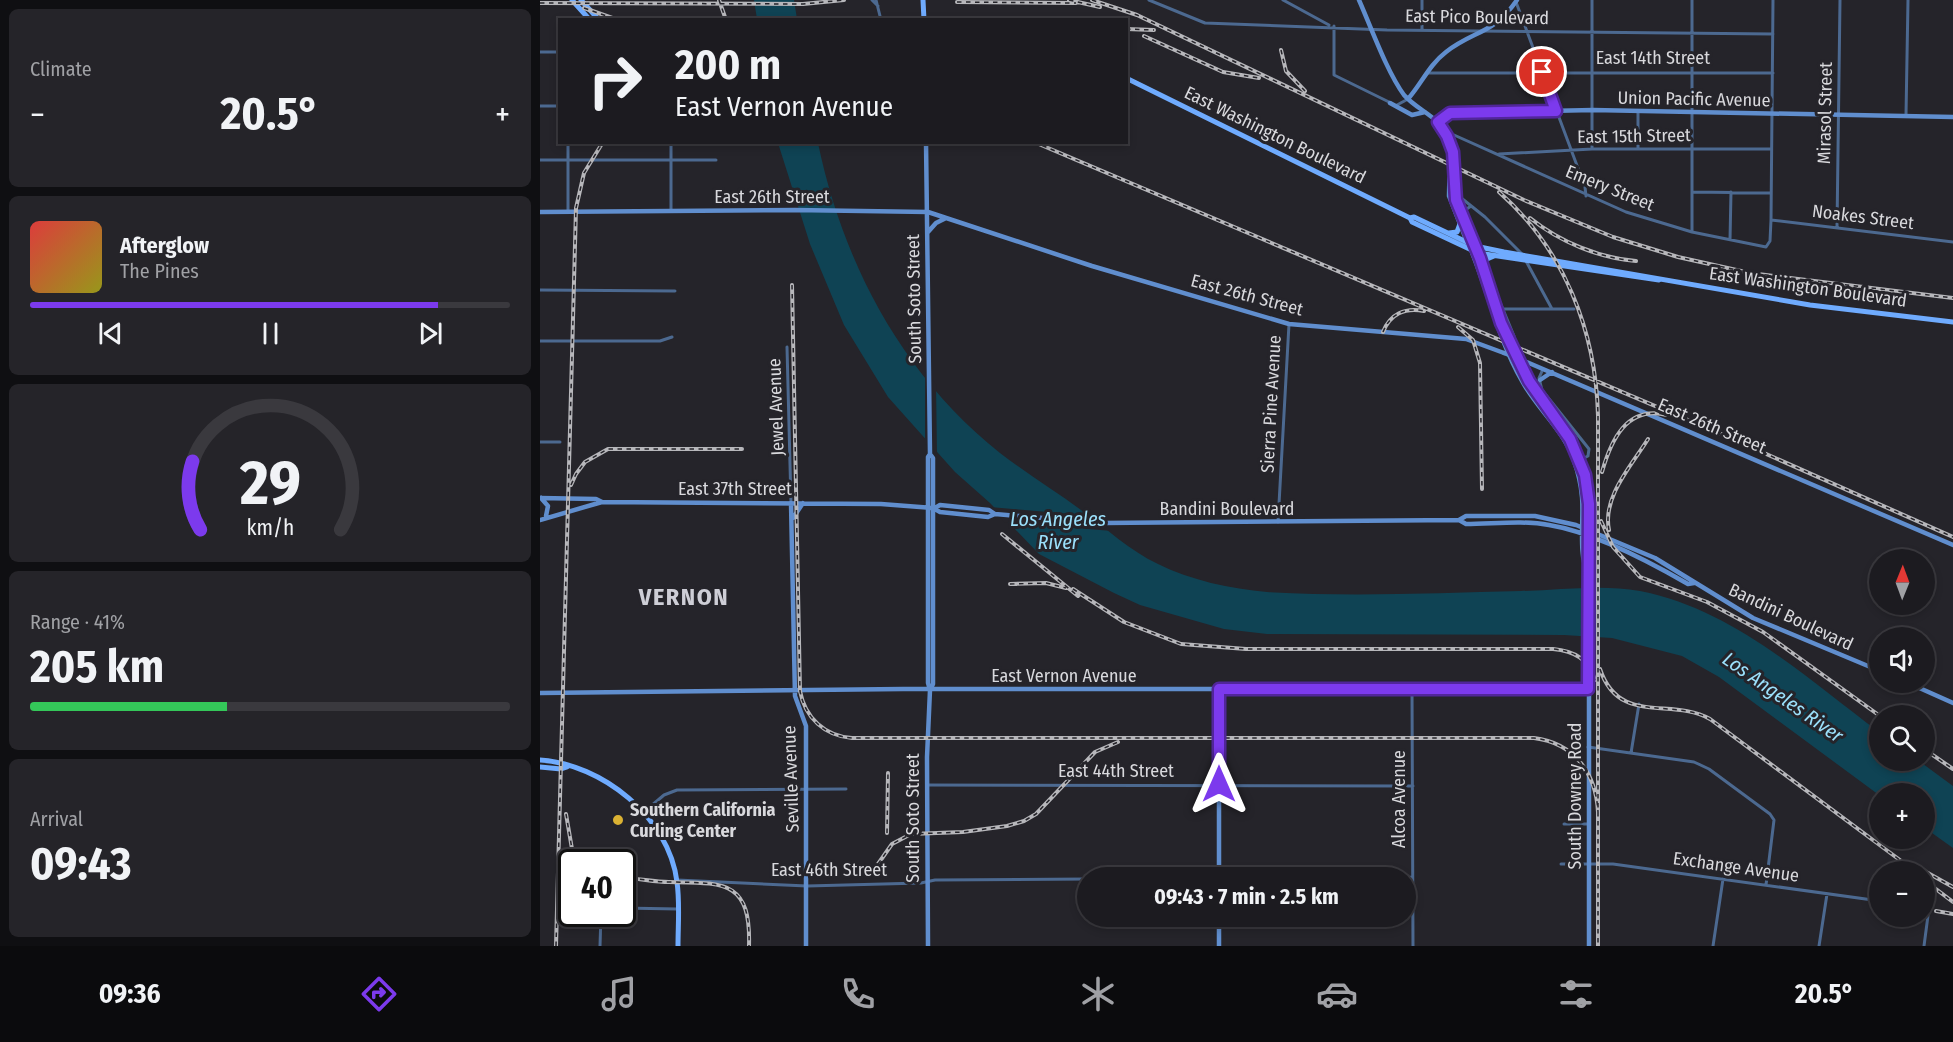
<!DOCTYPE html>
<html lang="en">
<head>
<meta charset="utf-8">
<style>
  body { margin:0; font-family:"Fira Sans Condensed",sans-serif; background:#252429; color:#f1f3f6; height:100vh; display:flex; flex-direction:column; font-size:22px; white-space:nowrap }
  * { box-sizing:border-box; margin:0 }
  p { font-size:20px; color:#a0a1a5 }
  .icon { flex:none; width:33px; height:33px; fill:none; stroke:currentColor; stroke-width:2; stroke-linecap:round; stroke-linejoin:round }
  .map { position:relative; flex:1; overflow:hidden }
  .sheet { display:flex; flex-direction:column; gap:9px; padding:9px; background:#0f0f12; width:540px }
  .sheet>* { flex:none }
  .banner { position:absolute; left:18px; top:18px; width:570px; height:126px; border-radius:0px; box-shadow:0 3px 9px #0003,0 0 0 2px #3a393e; background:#1c1b20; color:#f1f3f6; overflow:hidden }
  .needle { width:39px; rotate:1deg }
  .controls { position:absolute; left:1329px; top:549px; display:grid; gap:12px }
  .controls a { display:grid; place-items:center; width:66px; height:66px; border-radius:50%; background:#1c1b20; box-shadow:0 3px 9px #0003,0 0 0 2px #3a393e; font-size:30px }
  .speed { position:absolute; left:18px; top:849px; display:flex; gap:12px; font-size:30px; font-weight:700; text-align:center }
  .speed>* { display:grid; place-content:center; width:78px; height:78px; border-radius:50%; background:#1c1b20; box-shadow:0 3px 9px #0003,0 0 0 2px #3a393e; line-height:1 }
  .speed .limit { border:3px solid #111; border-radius:9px; background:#fff; color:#111 }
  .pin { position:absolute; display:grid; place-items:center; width:51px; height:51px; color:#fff; margin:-26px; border:3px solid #fff; border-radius:50%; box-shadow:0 2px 6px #0007 }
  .me { position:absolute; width:66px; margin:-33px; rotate:0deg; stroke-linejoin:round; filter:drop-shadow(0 0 4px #0008) }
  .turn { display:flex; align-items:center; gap:21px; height:126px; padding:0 18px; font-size:27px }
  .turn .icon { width:78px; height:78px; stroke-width:2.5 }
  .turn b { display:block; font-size:42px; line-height:51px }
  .big { font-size:45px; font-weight:700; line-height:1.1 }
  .sheet .card { flex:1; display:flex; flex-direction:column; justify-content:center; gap:9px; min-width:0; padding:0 21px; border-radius:9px; background:#252429 }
  .sheet .dial { align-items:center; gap:0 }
  .dial svg { height:156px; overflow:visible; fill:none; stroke:#3a393e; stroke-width:7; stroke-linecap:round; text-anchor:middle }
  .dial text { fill:#f1f3f6; stroke:none }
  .song { display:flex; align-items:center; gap:18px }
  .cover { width:72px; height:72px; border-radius:9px; background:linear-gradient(135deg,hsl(0 70% 55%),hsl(60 70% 35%)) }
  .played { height:6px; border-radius:3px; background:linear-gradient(90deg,#7c3aed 85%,#3a393e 85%) }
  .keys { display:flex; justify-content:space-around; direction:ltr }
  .heat { display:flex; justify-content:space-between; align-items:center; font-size:33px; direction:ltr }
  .charge { height:9px; border-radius:4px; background:linear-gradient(90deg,#34c759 41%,#3a393e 0) }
  .trip { position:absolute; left:537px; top:867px; width:339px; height:60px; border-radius:30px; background:#1c1b20; box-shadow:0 3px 9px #0003,0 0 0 2px #3a393e; font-weight:700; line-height:60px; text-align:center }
  .tab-bar { display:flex; height:96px; justify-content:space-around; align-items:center; background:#0b0b0d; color:#a0a1a5 }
  .tab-bar .icon { width:42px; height:42px }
  .tab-bar .selected { color:#7c3aed }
  .tab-bar b { font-size:27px; color:#f1f3f6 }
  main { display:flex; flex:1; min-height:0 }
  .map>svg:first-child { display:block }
  .water { fill:#0f4354 }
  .pier { fill:#25242a }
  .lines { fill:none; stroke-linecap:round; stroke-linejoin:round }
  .street { stroke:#4c6990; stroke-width:3 }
  .secondary { stroke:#608ece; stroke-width:4.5 }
  .primary { stroke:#6fabfe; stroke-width:5 }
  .rail-casing { stroke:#b7b7bb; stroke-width:4 }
  .rail { stroke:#25242a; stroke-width:1.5; stroke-dasharray:4.5; stroke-linecap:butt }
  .secondary-bridge { stroke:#608ece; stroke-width:4.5 }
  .route-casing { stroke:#51269a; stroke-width:15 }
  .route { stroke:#7c3aed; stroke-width:10 }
  .poi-dot { fill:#dbb233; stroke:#25242a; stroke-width:2 }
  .labels { text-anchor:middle; stroke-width:6; stroke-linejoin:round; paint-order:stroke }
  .street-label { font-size:18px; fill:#d9d9dd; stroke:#25242a }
  .poi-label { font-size:18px; font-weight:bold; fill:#d9d9dd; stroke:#25242a; text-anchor:start }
  .water-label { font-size:20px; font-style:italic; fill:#9be0fb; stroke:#25242a }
  .district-label { font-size:24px; font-weight:bold; letter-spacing:1.5px; fill:#ceced6; stroke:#25242a }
</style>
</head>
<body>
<main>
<section class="sheet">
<div class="card"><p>Climate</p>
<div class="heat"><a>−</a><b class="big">20.5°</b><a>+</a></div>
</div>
<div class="card">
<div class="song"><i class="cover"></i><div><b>Afterglow</b><p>The Pines</p></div></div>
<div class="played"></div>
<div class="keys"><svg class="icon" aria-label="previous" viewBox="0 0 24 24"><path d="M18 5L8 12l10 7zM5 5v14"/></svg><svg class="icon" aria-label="pause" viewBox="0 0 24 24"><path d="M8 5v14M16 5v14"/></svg><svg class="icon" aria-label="next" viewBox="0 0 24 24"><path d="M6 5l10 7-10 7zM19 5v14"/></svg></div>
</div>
<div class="card dial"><svg viewBox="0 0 100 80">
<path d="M14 69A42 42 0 1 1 86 69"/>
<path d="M14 69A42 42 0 0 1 10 34" stroke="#7c3aed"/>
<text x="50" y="56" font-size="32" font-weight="700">29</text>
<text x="50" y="72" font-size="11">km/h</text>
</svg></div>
<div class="card"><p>Range · 41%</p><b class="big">205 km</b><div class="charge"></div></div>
<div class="card"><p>Arrival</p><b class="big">09:43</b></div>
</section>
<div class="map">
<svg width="1413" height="946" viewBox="0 0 1413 946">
  <rect width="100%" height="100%" fill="#25242a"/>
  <path class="water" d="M214,0h40l3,19h-40z
    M238,143h40c25,120 84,232 182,310 26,20 55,38 81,57 25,18 49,41 77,54 32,16 73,25 109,28 84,5 170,1 254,-1 40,-1 80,-7 119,0 93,18 166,87 239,141l1,28 39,1 34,25v62l-28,-20 -1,-34 -45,1 -160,-118 -37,-21 -70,-18 -48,-3 -297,-1 -43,-5 -84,-24 -26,-12 -75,-39 -49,-51 -35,-31 -67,-75 -44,-72 -34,-81z"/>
  <path class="pier" d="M385,372l11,12 1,70 -12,-10z
    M450,507l104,9 18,15 -108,-9z
    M1043,584h12l-1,56 -11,-1z"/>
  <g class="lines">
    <path class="street" d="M332,0l6,6
      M336,0l5,20
      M609,0l56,23 182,7 386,4
      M743,0l46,25
      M882,0v30
      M976,2l69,185 1,9
      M794,26v49l57,28
      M0,52h20
      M887,73h346
      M857,105l11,-6
      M0,106h20
      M1098,111v37
      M1366,115l2,-115
      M907,136l7,-1 172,77 66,20 74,15 4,-6 1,-21 2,-220
      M131,142v69
      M1052,148v-148
      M959,154l93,-5h179
      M0,160h176
      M1152,192l79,1
      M915,193l30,24 38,38
      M28,212v-70
      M921,213l10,-7
      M1231,220l182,22
      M1297,227l3,-227
      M1152,232v-232
      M1190,240l1,-48
      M986,261l26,48
      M943,267l7,11 24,58
      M0,290l135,1
      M963,309h71
      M0,341h120l12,-4
      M247,347l4,156
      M1003,369l-4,9 3,12 47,59 -1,7 -8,4
      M0,442h20
      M738,522l11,-198
      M872,689l1,257
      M1048,747l106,15 15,7 61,45 4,6 -8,65
      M1091,753l8,-49
      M387,785l486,1
      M104,812l20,-17 13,-5 169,-1
      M1024,824h24
      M1021,864h52l267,37
      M799,878l73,-1
      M137,880l130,6 114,-3 14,-3 153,-1
      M82,908l56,1
      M60,946l1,-32
      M1173,946l10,-67
      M1279,946l8,-52
      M1384,946l5,-38h-5"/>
    <path class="secondary" d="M819,0c12,27 28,72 45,95 13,15 34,21 43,40 11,23 2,51 13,75 21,52 36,107 61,157 13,26 34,47 49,71 17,29 19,61 19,93v415
      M868,99c14,-16 21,-34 38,-47 28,-22 47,-17 71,-52
      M850,103l22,12 13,-3
      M898,122l12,-9 143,-3 360,7
      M386,142l4,312 3,4v226l-3,6
      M910,149l-1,47 18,46
      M0,212l255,-2 133,2 164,54 197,58 177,15 38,14
      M388,232l8,-9 10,-5
      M931,250c18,44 27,89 51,131 15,28 42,49 52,80 4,11 7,24 8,36 2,20 -4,60 6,76
      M982,360l431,185
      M1000,380l12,-8
      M0,498l56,1 6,3 279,2 52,4 7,4 48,5 7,-3 109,9 355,-3 7,4c27,0 56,-4 83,1 43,7 101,37 139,59l6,-1
      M1,498l7,8 -2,10
      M251,503l4,193 11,30v220
      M395,508l5,-3 49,5 6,4
      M253,518l10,-15
      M0,520l62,-18
      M919,520l7,-4h69l41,9 79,33 98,60 127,53
      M1366,682l47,21
      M0,693l363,-4h685
      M679,878v-189
      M388,946l-1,-189 3,-67 -2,-7v-226l2,-3
      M679,946v-30"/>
    <path class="primary" d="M32,0l18,20
      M41,0l18,20
      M383,0l1,20
      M586,78l284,140 4,-1 61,29 29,6 306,53 143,17
      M870,218l2,4 66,31 181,27
      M909,233l8,-1 3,-8
      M943,267l4,-8 7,-3
      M0,760c62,4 129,57 137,122 3,21 1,43 1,64
      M0,767l21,2 6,-2"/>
    <defs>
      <path id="rail" d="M179,0l7,20
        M529,0l31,7
        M552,0l45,15 387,185 89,37 65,20 72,16 203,25
        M417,2l119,1
        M0,3l263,1 41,-4
        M44,8l34,12
        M586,29l28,1
        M604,36l79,36 36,6
        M741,50l5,21 19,20
        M494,142l694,295 225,100
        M959,192c65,57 97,139 99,224v530
        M990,218c30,24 69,40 106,43
        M252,285l8,406c5,27 25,45 52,47h682c40,5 62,35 64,74
        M918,327l15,13 7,23 2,126
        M843,332c7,-18 22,-25 41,-21
        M1062,472c9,-32 25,-67 65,-57
        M31,485l5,-11 9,-12 23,-13h134
        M1061,521l12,26 27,30 67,25 56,30 117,84
        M1069,530c-7,-33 23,-65 39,-91
        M462,534l76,62
        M470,584l36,-1 20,5
        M533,589l51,33 57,22 65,5h307c21,2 36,10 42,31
        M1060,669c19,57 71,28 110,50l206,153
        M1384,749l29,20
        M26,814l6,35 7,13
        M347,833l1,-60
        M1370,863l43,24
        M338,864l14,-20 19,-10 52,-2 44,-6 17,-5 12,-7 59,-62 23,-10
        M82,878c16,0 31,4 47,4 55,1 82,-2 80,64
        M1384,880l29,22
        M1396,911l17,3
        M16,946l20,-738 8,-35 19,-31"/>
    </defs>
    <use href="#rail" class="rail-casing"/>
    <use href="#rail" class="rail"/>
    <path class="secondary-bridge" d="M964,353l18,7"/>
  </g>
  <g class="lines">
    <defs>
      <path id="route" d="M679,784v-95h369l1,-185 -4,-29 -15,-36 -41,-58 -28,-58 -21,-65 -24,-58 -3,-48 -6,-16 -9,-14 12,-9 106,-2 -14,-39"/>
    </defs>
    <use href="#route" class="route-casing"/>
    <use href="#route" class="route"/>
  </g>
  <circle class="poi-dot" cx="78" cy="820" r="6"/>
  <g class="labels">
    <g class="street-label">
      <text transform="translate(937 17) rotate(1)" y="6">East Pico Boulevard</text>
      <text x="1113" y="64">East 14th Street</text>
      <text transform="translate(1154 99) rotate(1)" y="6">Union Pacific Avenue</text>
      <text transform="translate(1285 113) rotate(-89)" y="6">Mirasol Street</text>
      <text transform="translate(735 135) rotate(26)" y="6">East Washington Boulevard</text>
      <text transform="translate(1094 136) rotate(-1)" y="6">East 15th Street</text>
      <text transform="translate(1070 188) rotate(22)" y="6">Emery Street</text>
      <text x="232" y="203">East 26th Street</text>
      <text transform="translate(1323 217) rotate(7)" y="6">Noakes Street</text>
      <text transform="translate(1268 287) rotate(8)" y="6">East Washington Boulevard</text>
      <text transform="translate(707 295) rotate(15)" y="6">East 26th Street</text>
      <text transform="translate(374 299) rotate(-91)" y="6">South Soto Street</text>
      <text transform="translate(731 404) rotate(-87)" y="6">Sierra Pine Avenue</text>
      <text transform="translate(236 407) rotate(-92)" y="6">Jewel Avenue</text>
      <text transform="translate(1172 426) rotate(23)" y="6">East 26th Street</text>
      <text x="195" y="495">East 37th Street</text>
      <text x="687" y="515">Bandini Boulevard</text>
      <text transform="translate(1251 617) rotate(25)" y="6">Bandini Boulevard</text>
      <text x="524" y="682">East Vernon Avenue</text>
      <text x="576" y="777">East 44th Street</text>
      <text transform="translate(251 779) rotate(-92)" y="6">Seville Avenue</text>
      <text transform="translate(1035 796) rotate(-90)" y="6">South Downey Road</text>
      <text transform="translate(859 799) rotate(-90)" y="6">Alcoa Avenue</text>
      <text transform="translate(373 818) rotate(-90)" y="6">South Soto Street</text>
      <text transform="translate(1196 867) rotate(8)" y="6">Exchange Avenue</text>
      <text x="289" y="876">East 46th Street</text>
    </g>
    <g class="poi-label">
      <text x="90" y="816">Southern California<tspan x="90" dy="21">Curling Center</tspan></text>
    </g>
    <g class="water-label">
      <text x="518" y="526">Los Angeles<tspan x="518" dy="23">River</tspan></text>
      <text transform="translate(1243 697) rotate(35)" y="7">Los Angeles River</text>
    </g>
    <g class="district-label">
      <text x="144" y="605">VERNON</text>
    </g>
  </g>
</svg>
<div class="controls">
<a><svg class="needle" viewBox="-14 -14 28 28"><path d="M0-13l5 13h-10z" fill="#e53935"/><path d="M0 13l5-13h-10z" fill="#a0a1a5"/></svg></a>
<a><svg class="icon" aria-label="sound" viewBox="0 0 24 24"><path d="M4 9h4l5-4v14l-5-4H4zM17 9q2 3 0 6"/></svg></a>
<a><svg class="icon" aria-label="search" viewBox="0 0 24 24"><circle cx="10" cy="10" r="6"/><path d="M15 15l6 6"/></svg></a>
<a>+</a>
<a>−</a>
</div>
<div class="speed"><div class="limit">40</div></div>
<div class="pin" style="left:1002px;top:72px;background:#d93025"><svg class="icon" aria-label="arrive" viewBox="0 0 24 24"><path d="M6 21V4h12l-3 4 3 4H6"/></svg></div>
<svg class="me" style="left:679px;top:784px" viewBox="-20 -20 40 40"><path d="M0-17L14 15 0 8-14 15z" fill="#7c3aed" stroke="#fff" stroke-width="4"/></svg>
<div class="trip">09:43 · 7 min · 2.5 km</div>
<div class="banner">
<div class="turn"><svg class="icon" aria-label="right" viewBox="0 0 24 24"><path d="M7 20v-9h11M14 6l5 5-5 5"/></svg><div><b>200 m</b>East Vernon Avenue</div></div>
</div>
</div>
</main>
<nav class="tab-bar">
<b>09:36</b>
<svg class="icon selected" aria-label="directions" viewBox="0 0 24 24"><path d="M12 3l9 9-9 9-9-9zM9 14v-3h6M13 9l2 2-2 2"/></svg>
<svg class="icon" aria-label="music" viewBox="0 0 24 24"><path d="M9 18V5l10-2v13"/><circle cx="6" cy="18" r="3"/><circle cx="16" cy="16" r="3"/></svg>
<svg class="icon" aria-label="phone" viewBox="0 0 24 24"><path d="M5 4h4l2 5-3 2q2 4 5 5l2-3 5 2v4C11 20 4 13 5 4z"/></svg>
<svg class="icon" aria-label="climate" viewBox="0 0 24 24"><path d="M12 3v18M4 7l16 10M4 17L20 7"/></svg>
<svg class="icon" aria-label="car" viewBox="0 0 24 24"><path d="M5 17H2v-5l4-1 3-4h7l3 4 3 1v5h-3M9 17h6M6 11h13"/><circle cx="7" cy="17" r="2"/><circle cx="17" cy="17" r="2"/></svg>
<svg class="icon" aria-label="filters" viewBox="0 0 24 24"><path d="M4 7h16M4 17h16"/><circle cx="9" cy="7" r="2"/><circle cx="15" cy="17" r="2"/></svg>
<b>20.5°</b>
</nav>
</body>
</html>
